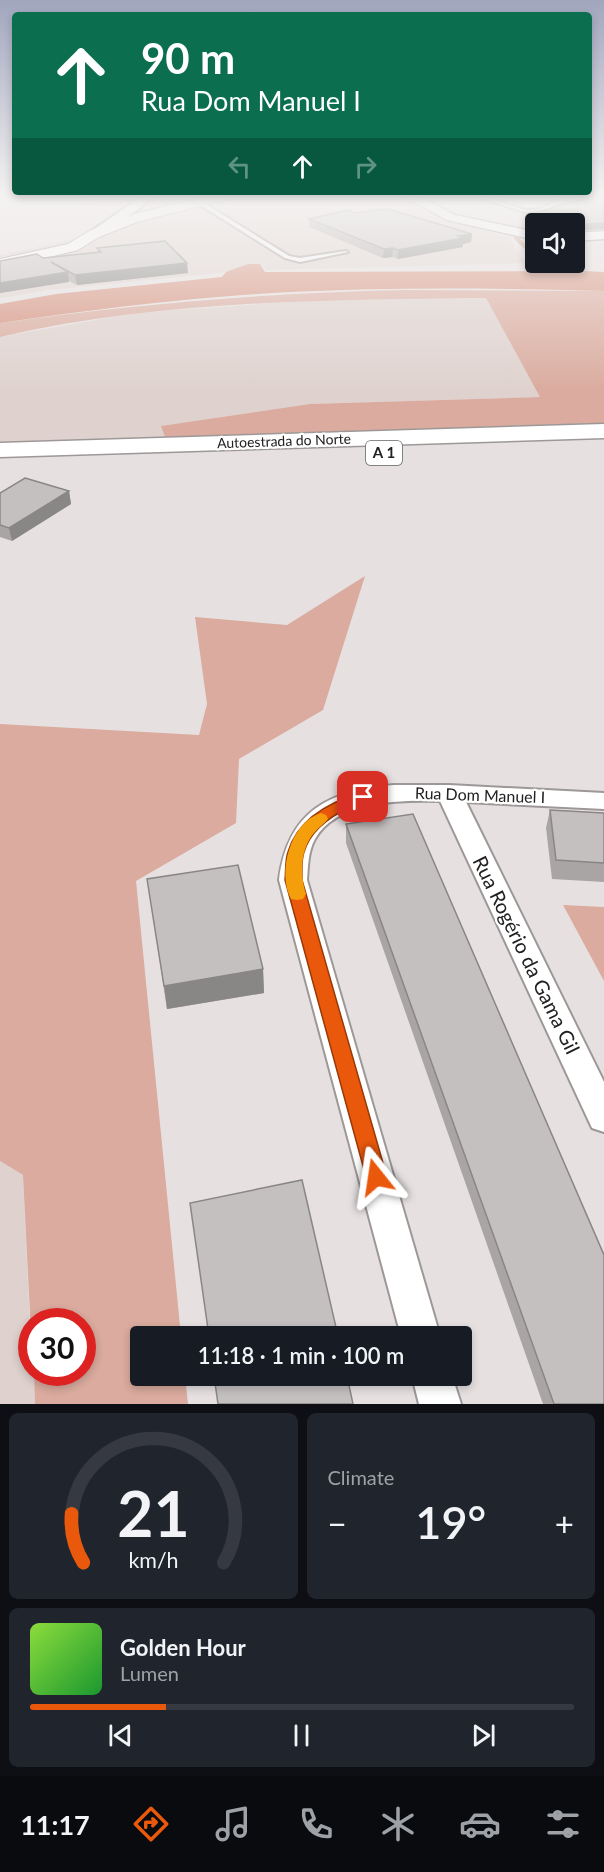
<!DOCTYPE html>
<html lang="en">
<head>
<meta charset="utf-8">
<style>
  body { margin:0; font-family:Lato,sans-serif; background:#20242c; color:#f1f3f6; height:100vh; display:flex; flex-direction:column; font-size:22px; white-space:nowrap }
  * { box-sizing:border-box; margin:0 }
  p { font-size:20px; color:#9ea1a6 }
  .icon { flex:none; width:33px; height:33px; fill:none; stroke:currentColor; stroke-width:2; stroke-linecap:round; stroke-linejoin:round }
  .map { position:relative; height:1404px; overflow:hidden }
  .side { display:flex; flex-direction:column; gap:9px; padding:9px; background:#0d0f14; flex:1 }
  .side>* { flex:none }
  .banner { position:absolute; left:12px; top:12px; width:580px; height:183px; border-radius:6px; box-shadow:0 3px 9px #0003; background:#0b6e4f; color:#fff; overflow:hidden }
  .tools { position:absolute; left:525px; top:213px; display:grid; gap:12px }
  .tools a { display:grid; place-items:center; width:60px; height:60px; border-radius:6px; background:#171b24; box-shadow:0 3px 9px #0003; font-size:30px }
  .speed { position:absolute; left:18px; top:1308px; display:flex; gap:12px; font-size:30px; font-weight:700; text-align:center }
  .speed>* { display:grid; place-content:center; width:78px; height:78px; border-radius:50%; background:#171b24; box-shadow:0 3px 9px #0003; line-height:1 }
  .speed .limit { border:9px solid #d22; background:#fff; color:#111 }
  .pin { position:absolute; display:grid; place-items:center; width:51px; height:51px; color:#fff; margin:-26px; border-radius:12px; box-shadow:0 3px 9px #0006 }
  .me { position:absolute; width:66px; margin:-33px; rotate:345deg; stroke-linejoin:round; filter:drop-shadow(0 0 4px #0008) }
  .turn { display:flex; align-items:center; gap:21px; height:126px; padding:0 30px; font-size:27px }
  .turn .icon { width:78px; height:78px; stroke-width:2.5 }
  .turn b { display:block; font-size:42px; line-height:51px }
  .lanes { display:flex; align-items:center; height:57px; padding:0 30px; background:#0003; justify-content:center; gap:30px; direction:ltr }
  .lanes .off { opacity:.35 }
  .big { font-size:45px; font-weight:600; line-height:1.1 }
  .side .card { flex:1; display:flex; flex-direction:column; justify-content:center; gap:9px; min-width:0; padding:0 21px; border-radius:9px; background:#20242c }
  .side .dial { align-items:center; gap:0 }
  .dial svg { height:156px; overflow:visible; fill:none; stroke:#363941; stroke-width:7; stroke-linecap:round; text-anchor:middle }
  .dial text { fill:#f1f3f6; stroke:none }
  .song { display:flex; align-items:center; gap:18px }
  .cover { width:72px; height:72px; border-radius:9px; background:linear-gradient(135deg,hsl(90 70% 55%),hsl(130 70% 35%)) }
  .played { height:6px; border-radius:3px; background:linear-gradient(90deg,#ea580c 25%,#363941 25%) }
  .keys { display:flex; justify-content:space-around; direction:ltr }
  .heat { display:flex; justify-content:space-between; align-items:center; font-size:33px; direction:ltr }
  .side .tiles { flex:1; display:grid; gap:9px; grid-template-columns:1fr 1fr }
  .card:last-child { grid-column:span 2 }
  .trip { position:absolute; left:130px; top:1326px; width:342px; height:60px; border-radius:6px; background:#171b24; box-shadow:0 3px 9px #0003; font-weight:600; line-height:60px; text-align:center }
  .dock { display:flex; height:96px; justify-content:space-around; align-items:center; background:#090b0e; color:#9ea1a6 }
  .dock .icon { width:42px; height:42px }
  .dock .on { color:#ea580c }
  .dock b { font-size:27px; color:#f1f3f6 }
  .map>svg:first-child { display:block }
  .built { fill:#dfd2ce }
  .green { fill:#daab9e }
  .water { fill:#d7927e }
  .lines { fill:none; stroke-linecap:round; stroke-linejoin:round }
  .stream { stroke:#d7927e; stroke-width:4 }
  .service-casing { stroke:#9d9897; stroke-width:4 }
  .minor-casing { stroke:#9d9897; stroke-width:4 }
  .tertiary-casing { stroke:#9d9897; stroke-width:3 }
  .secondary-casing { stroke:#9d9897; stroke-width:2 }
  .motorway-casing { stroke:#9d9897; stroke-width:3 }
  .service { fill:#fff; fill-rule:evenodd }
  .minor { fill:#fff; fill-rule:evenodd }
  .tertiary { fill:#fff; fill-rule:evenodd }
  .secondary { fill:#fff; fill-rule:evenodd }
  .motorway { fill:#fff; fill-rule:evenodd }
  .wall { fill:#a9a5a4 }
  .shaded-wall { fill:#898686 }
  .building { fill:#c4c0bf; stroke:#898686; stroke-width:1.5 }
  .route { fill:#ea580c; stroke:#983908; stroke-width:1.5 }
  .slow { fill:#f59e0b }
  .labels { text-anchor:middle; stroke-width:4.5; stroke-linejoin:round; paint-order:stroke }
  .far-street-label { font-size:14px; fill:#222020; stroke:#fff }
  .shield { fill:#fff; stroke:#646363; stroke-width:1.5 }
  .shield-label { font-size:15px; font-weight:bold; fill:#222020 }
  .street-label { font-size:16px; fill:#222020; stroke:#fff }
  .near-street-label { font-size:20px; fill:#222020; stroke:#fff }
</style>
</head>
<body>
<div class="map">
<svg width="604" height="1404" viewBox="0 0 604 1404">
  <rect width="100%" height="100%" fill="#e6e1e0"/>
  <path class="built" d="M87,195h311l36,20 75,23 17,25 -260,7 -5,-6h-13l-16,7 -14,2 -169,17 -49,8v-43l75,-16 48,-31 -43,-2z
    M486,298l55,99 -231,7 -148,22 3,11 -165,5v-105l134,-24 184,-13z
    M0,1161l23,14 9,197 2,1 1,31h-35z"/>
  <path class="green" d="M402,290l202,1v132l-439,14 -4,-11 149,-22 230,-7 -54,-99c-163,2 -327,2 -486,39v-14c135,-19 266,-30 402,-33z
    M365,576l-42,134 -84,49 -3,64 -100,58 45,455h-40v40h44l3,28h-153l-1,-31 48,-1v-50h-50l-1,12 -8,-159 -23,-14v-437l199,11 8,-31 -12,-87 92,8z
    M563,905l41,2v74z"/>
  <path class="water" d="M248,264h12l5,8 318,-1 21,1v19c-104,-3 -210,-4 -314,1 -97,5 -194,17 -290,31v-19l56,-10 166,-17 4,-5z"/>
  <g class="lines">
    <path class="stream" d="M516,238l20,19
      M540,262l4,6 -2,10"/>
    <defs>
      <path id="service" d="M471,195h7l47,15 14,-1 24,-10 4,1 -25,11 -17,1z
        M197,201h4l88,55 11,2 46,-7 2,1 -48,10 -15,-4 -88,-55z"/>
      <path id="minor" d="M144,195h9l-13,13 -42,28h-8v-4z
        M394,785h55l155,8v16l-138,-7 138,280v50l-12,-4 -152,-327c-38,-1 -103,-1 -125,38 -7,12 -7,28 -8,41l133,456h-39l-122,-456c9,-70 50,-89 115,-95z
        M412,1376h40l9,28h-42z"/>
      <path id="tertiary" d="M402,195h14l39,20 81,17v8l-89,-20z
        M604,231v8l-30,2v-8z"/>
      <path id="secondary" d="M211,195h22l-2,3 -94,24 -38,15 -21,13 -78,19v-10l68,-15 21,-13 38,-15z"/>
      <path id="motorway" d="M604,424v14l-604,19v-14z"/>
    </defs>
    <use href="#service" class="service-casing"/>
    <use href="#minor" class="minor-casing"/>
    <use href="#tertiary" class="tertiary-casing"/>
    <use href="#secondary" class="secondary-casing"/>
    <use href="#motorway" class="motorway-casing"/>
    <use href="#service" class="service"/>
    <use href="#minor" class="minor"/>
    <use href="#tertiary" class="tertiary"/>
    <use href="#secondary" class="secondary"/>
    <use href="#motorway" class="motorway"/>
  </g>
  <path class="wall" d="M355,213l117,21 -1,8 -8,2v3l-65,12 -6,-2 -9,1 -74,-31v-8z
    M534,213l70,16 -30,-5h-32l-9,-5z
    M97,248l91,25 -111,12 -8,-4 -69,12v-32l43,-3 55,-6z
    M69,491l2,13 -59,37 -12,-4v-44z
    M550,810l54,3v69l-52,-3 -6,-51z
    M346,824l258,580h-61l-197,-561z
    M147,879l116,90 1,24 -97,16z"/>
  <path class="shaded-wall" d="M604,223v6l-30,2 1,-6z
    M472,234l-1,8 -8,2v3l-65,12v-9z
    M393,248l-1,9 -9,1 1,-9z
    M187,263l1,10 -111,12 -2,-10z
    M68,272l1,10 -69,11v-10z
    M69,491l2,13 -59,37 -3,-13z
    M263,969l1,24 -97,16 -3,-23z"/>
  <path class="building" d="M591,197l13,3v23l-30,2v-1h-20l-20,-11z
    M388,209l84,25 -14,2 5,2 -65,12 -5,-2 -9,1 -75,-30 39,-9 7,3z
    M165,241l22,22 -112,12 -24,-13 17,10 -68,11v-22l37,-7 6,4 58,-6 -4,-4z
    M25,478l44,13 -60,37 -9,-3v-32z
    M550,810l54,3v50l-48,-3z
    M413,814l191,441v149h-50l-208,-580z
    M238,865l25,104 -99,17 -17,-107z
    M302,1180l36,156h-129l-19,-133z
    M214,1376h133l6,28h-135z"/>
  <linearGradient id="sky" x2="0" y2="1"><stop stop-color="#a1a6be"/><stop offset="0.5" stop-color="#f4f2f1"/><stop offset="1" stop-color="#f4f2f1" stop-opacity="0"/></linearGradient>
  <rect width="604" height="392" fill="url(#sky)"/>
  <path class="route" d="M363,792l5,2 3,3c-5,7 -14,7 -21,10 -19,9 -40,24 -46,45 -3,8 -2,19 -2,28l85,297 -3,7 -8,3 -7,-3 -3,-7 -81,-297c1,-9 0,-20 3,-28 10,-34 44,-51 75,-60z"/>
  <path class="slow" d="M321,813l5,2 2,4c-4,5 -9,8 -14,14 -14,16 -14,42 -8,61l-3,5 -6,1 -6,-1c-14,-26 -1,-77 30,-86z"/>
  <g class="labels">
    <g class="far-street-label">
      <text transform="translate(284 441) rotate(-2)" y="5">Autoestrada do Norte</text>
    </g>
    <rect class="shield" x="366" y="441" width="36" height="24" rx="4.5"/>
    <g class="shield-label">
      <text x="384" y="458">A 1</text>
    </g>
    <g class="street-label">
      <text transform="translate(480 795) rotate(2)" y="6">Rua Dom Manuel I</text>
    </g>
    <g class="near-street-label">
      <text transform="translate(526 955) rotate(64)" y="7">Rua Rogério da Gama Gil</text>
    </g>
  </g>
</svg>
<div class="tools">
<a><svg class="icon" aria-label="sound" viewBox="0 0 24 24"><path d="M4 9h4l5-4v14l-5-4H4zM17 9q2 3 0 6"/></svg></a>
</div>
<div class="speed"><div class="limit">30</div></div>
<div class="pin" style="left:363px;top:797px;background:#d93025"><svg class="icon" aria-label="arrive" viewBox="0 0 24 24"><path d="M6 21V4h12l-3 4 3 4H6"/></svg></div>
<svg class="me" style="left:376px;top:1177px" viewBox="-20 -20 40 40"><path d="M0-17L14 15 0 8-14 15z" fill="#ea580c" stroke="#fff" stroke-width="4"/></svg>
<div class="trip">11:18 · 1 min · 100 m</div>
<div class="banner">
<div class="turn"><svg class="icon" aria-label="ahead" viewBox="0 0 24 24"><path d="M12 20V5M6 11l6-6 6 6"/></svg><div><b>90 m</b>Rua Dom Manuel I</div></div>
<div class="lanes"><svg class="icon off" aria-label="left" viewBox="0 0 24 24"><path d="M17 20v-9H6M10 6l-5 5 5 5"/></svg><svg class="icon" aria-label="ahead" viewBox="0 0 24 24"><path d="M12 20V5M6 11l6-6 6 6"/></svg><svg class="icon off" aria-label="right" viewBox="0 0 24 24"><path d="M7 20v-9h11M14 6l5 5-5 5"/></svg></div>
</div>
</div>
<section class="side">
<div class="tiles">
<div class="card dial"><svg viewBox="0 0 100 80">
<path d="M14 69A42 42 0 1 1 86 69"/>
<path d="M14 69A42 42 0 0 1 8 44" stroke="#ea580c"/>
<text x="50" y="56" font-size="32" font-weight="700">21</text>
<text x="50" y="72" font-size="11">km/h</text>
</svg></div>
<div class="card"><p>Climate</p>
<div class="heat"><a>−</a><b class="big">19°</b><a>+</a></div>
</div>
<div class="card">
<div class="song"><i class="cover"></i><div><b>Golden Hour</b><p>Lumen</p></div></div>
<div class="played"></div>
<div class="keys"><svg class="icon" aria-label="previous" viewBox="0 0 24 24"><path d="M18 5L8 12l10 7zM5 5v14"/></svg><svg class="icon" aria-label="pause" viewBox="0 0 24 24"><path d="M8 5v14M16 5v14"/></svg><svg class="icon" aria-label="next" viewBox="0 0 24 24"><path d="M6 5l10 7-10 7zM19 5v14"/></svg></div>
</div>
</div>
</section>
<nav class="dock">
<b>11:17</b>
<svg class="icon on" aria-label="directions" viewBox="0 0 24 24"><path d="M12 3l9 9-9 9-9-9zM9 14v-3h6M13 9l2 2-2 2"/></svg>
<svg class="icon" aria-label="music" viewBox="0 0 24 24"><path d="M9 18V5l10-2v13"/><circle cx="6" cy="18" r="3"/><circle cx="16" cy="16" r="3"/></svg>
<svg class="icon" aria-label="phone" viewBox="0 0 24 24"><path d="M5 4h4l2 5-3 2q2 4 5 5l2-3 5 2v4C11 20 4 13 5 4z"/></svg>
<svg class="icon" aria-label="climate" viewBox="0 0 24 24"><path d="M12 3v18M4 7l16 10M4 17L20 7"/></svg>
<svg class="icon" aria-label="car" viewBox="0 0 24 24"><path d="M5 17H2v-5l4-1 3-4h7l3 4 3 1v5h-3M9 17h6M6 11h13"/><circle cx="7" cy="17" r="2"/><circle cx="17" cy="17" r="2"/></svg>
<svg class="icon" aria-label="filters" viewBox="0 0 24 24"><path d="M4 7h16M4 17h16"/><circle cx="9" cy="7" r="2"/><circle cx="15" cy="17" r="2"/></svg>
</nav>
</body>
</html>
